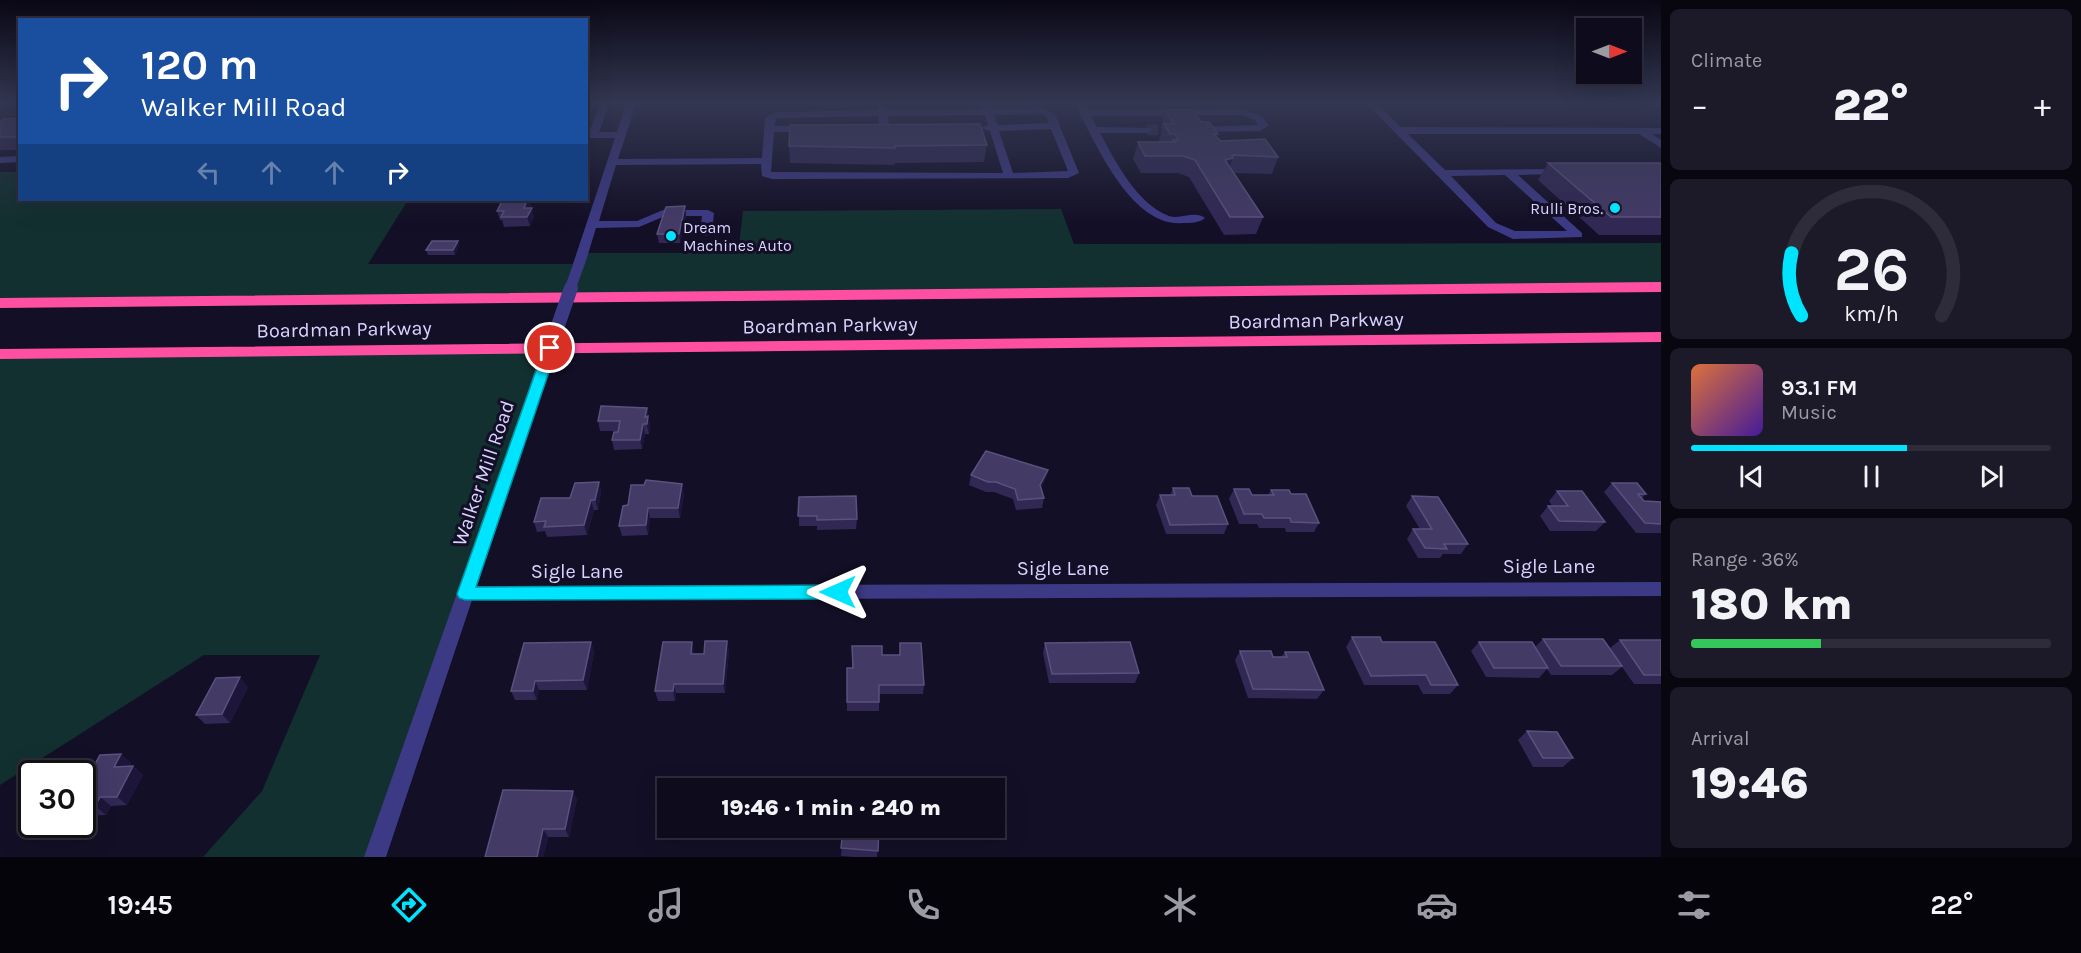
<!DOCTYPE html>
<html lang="en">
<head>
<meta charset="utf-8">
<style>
  body { margin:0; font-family:Karla,sans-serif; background:#1c1929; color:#f1f3f6; height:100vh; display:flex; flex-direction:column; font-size:22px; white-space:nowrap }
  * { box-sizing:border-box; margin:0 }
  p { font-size:20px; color:#9b9ba3 }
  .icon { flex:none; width:33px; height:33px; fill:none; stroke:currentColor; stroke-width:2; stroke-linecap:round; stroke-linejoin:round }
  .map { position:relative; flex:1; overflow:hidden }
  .drawer { display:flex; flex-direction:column; gap:9px; padding:9px; background:#08060f; width:420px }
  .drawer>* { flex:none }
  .hud { position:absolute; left:18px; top:18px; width:570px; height:183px; border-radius:0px; box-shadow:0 6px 24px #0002,0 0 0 2px #2e2b3b; background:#1a4fa0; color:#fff; overflow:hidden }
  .needle { width:39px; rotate:90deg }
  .tools { position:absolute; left:1576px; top:18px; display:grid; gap:12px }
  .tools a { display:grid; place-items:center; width:66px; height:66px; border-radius:0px; background:#0e0b1c; box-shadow:0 6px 24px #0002,0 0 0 2px #2e2b3b; font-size:30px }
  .speed { position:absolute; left:18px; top:760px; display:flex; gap:12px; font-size:30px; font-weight:700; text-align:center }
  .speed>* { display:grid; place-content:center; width:78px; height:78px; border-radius:50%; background:#0e0b1c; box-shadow:0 6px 24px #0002,0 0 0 2px #2e2b3b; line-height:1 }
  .speed .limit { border:3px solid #111; border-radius:9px; background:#fff; color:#111 }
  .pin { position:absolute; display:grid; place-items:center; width:51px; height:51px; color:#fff; margin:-26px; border:3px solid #fff; border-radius:50%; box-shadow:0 2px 6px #0007 }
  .me { position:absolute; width:66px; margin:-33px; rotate:270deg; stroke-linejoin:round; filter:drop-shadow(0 0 4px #0008) }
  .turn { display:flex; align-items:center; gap:21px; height:126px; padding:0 24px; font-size:27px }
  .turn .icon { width:78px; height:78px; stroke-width:2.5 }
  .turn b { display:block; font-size:42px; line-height:51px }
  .lanes { display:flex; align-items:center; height:57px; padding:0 24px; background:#0003; justify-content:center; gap:30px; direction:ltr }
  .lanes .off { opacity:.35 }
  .big { font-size:45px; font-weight:800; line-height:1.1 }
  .drawer .widget { flex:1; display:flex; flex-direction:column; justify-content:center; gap:9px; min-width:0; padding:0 21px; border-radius:9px; background:#1c1929 }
  .drawer .dial { align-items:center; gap:0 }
  .dial svg { height:156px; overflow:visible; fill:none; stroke:#2e2b3b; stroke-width:7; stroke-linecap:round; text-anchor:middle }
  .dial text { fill:#f1f3f6; stroke:none }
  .song { display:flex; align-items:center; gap:18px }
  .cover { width:72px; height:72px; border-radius:9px; background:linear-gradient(135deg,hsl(20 70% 55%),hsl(260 70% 35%)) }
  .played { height:6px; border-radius:3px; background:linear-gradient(90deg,#00e5ff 60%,#2e2b3b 60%) }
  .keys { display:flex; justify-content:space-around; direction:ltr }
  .heat { display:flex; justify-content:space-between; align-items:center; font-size:33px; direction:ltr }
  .charge { height:9px; border-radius:4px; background:linear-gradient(90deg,#34c759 36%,#2e2b3b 0) }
  .trip { position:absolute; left:657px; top:778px; width:348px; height:60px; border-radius:0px; background:#0e0b1c; box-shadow:0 6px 24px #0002,0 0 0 2px #2e2b3b; font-weight:800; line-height:60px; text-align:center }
  .tab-bar { display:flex; height:96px; justify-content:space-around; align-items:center; background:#06040b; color:#9b9ba3 }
  .tab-bar .icon { width:42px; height:42px }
  .tab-bar .current { color:#00e5ff }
  .tab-bar b { font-size:27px; color:#f1f3f6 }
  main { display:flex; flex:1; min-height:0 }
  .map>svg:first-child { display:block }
  .green { fill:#12302f }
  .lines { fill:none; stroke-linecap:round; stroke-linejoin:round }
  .minor-tunnel { stroke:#312d47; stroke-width:11; stroke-dasharray:11 5; stroke-linecap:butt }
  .minor { fill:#3d3a85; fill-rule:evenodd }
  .highway { fill:#ff4fa3; fill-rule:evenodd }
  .minor-bridge-far1 { stroke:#3d3a85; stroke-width:11 }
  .minor-bridge { stroke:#3d3a85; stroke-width:14 }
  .wall { fill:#312854 }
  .shaded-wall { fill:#1d163a }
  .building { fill:#433a66; stroke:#5a527e; stroke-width:1.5 }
  .route { fill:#00e5ff; stroke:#0095a6; stroke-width:1.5 }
  .poi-dot { fill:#00e5ff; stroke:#130f26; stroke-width:2 }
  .labels { text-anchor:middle; stroke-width:6; stroke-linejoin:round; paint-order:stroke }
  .far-poi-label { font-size:16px; fill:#d9d4ff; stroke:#130f26; text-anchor:end }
  .street-label { font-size:20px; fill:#d9d4ff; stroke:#130f26 }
</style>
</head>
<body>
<main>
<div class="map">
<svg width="1661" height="857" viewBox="0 0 1661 857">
  <rect width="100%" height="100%" fill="#130f26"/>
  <path class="green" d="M0,172h19l1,28h388l-40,64h210l4,-11h156l5,-42 318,-2 13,35 587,-1v44l-1661,16z
    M550,348l-175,509h-172l59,-66 58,-136h-116l-204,130v-431z"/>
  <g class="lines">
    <path class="minor-tunnel" d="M1147,130l36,-1"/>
    <path class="minor" d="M600,104l9,1 -10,27h18l9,-28h10l-18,55 144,-1 3,-40 10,-6 103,-2v-6h8l1,6 96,-1 -2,-5h10l1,5 50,-1 13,6 24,59 -11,5 -296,1 -10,-3 -1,-12 -145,1 -17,56h38l26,-11h45l6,3 -2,19 -6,4 -6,-4 2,-16h-37l-26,11 -43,1 -11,36 -6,4 -6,-4 42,-126h-29v-6h3zM1041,114l5,2 3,7 -51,2 -4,-10zM985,115l3,10 -7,3 9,3 13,42 -232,-1 3,-40h35l5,-3 -5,-3h-35l3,-8 101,-2 1,12 5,3 5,-3 -1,-12zM1051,129l17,42 -55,2 -14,-42z
      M1075,104h10l3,6 155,-1 19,7 7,10 -10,5 -62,1 -5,-3 1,-2 65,-2 -3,-5 -13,-5 -151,1 6,11 54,1 1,2 -5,3h-47c16,29 36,70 69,83 11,4 26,-6 36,2 -6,5 -15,5 -22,5 -52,5 -88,-81 -108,-119z
      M1367,104h10l24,23 260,1v6h-9l9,6v8l-22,-14h-231l37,36 121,-1 1,2 -5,3 -44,1 64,58v4l-69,2 -25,-12zM1505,175l62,56h-52l-19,-8 -45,-47z
      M20,156v6l-20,1v-6z
      M536,384l7,5 -66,197 1184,-4v14l-1189,4 -86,257h-22l165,-468z"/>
    <path class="highway" d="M1661,282v10l-1661,16v-10z
      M1661,332v10l-1661,17v-10z"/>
    <path class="minor-bridge-far1" d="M570,289l9,-25"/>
    <path class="minor-bridge" d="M536,389l35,-101"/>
  </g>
  <path class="wall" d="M1165,110l36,12 17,12 -1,3 4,4 57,16 -6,17 -38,-1 29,44 -7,17 -32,1 -35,-58 -11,-4h-37l-8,-14 5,-17h22l-1,-1 3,-12 -1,-3z
    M20,118v32h-20v-28z
    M987,145l-3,17 -89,1 -1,2 -104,-2 -1,-17z
    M1548,163h113v72h-62l-61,-55z
    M531,205l-1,3 4,9 -4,9 -26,1 -2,-7h-2l-3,-9z
    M685,206l1,9 -6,28h-21l-2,-9z
    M459,245l-4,10h-27l-2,-5z
    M647,408l3,18 -1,8h-4l-3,15 -28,1 -2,-10 6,-9h-18l-2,-10z
    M1048,470l-3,10 -4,8 3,10 -2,10 -26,2 -3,-11 -19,-7h-8l-17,-7 2,-10z
    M599,482l2,10 -3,18h-4l-7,25 -40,2 -2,-6 -8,1 -3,-10 36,-24z
    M1612,483l34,11 -4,4 2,3 17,1v31h-25l-32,-41z
    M1173,488l19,8 36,28 -4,10h-58l-10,-29 4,-10h10z
    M1234,489l18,6h16l3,-5 20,4 28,29 -5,9h-28l-1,-4h-26l-2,-4h-18l-10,-25z
    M1557,491l48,31 -9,9h-46l-10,-15 8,-10h4l-3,-5z
    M684,494l-4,24h-30l-2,17 -26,1 -3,-10 4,-20z
    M1412,496l56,48 -7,10h-18l-3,4h-22l-11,-19 6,-10h7l-14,-23z
    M799,497l58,22 -1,10 -39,1v-4h-18z
    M1352,637l30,5 76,43 -8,9h-27l-5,-9h-54l-18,-38z
    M1543,639l67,9 10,-8h41v44h-27l-12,-17 -10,8h-61l-4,-6 -8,9 -53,-1 -15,-26 8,-9 56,5z
    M727,641l2,10 -4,42h-49l-1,8h-17l-3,-10 39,-40v3h10z
    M591,642l3,10 -7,38h-48l-2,10h-22l-4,-9z
    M900,643l24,42 -1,9h-44v17h-32v-43h5v-22l30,9h17z
    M1045,643l94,30 -4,10h-86l-6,-30z
    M1240,651l33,6h8l4,-5 39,38 -7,9 -69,-1 -13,-38z
    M248,687l-18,36 -25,1 -9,-9z
    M1527,731l46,27 -10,9h-30l-15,-27z
    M121,754l10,9 -1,4 3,-1 10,9 -16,30 -16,1 -5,9 -24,1v-28z
    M577,799l-8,38h-21l-5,20h-58z
    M843,828h36l-2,29h-23l-13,-1z"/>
  <path class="shaded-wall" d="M1233,158l-6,17 -2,-15z
    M527,200h3l1,5 -5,12 -2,-9z
    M685,206l1,9 -6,28 -1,-9z
    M532,208l2,9 -4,9 -3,-9z
    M458,241l1,4 -4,10 -2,-5z
    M647,408l3,18 -1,8 -4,-17z
    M643,424l2,10 -3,15 -2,-9z
    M1048,470l-3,10 -8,15 3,-10z
    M599,482l2,10 -3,18 -3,-10z
    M682,484l2,10 -4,24 -2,-10z
    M591,500l3,10 -7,25 -3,-10z
    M648,508l2,10 -2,17 -2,-10z
    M727,641l2,10 -4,42 -2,-9z
    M591,642l3,10 -7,38 -4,-10z
    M692,642l2,9 -1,12 -2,-9z
    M240,677l8,10 -18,36 -8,-9z
    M535,681l4,9 -2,10 -4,-9z
    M674,684l2,9 -1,8 -2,-10z
    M121,754l10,9 -7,13 -10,-9z
    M133,766l10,9 -16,30 -10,-8z
    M573,791l4,8 -8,38 -4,-8z
    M100,797l11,9 -5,9 -11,-9z
    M543,829l5,8 -5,20h-6z"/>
  <path class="building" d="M1165,110h28l8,12h8l9,12h-5l8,7 44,-2 13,18 -46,-2 1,3 -8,2 38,57h-33l-35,-57 -12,-4h-38l-7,-14h37l-2,-2h5l-3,-6h-5l-6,-10h10z
    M20,118v19h-20v-15l4,-3z
    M980,124l7,21 -92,1v2l-106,-2 1,-21z
    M1548,163h113v54h-50z
    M509,200h18l-3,8h8l-5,9h-26l3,-6h-7l5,-10h6z
    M685,206l-6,28h-22l9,-27z
    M432,241h26l-5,9h-27z
    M601,406l46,2 -2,9 3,-1 -1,8h-4l-3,16h-28l2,-8h4l2,-11h-22z
    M986,451l62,19 -8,15 4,13 -26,2 -3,-11 -19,-7h-8l-17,-7z
    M646,480l36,4 -4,24h-30l-2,17 -27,1 4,-20 5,-1 3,-20h13z
    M599,482l-4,18h-4l-7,25 -40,2 2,-6 -12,1 7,-24h29l5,-15z
    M1612,483h25l9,11h-8l6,7 17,1v22l-16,-1z
    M1173,488h16l3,8h25l11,28 -58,1 -10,-30h15z
    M1234,489h15l3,6h22l-3,-5h18l2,4h15l13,29 -28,-1 -1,-4h-26l-2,-4h-18z
    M1557,491h25l23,31 -46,-1 -11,-15h20z
    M856,496l1,23 -40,1v-4h-19l1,-19z
    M1412,496l26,1 30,47h-24l3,5 -22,-1 -12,-19h19z
    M1352,637h28l2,5h53l23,43h-27l-5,-10 -55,1z
    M1543,639h60l19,27h-61z
    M1620,640h41v35h-17z
    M705,641h22l-4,43h-49l-1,7h-18l8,-49h29l-1,12h13z
    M591,642l-8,38 -48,1 -2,10h-22l13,-48z
    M1130,642l9,31 -87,1 -7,-31z
    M1479,642h53l16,26h-54z
    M900,643h21l3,42h-45v17h-32v-34h6l-1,-22h30v9h18z
    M1240,651h31l2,6h14l-2,-5h23l16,38 -71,-1z
    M240,677l-18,37 -26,1 20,-37z
    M1527,731l30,1 16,26h-30z
    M121,754l-7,13 19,-1 -16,31h-17l-5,9 -13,1v-19l18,-33z
    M503,790l70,1 -8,38h-22l-6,28h-52z
    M843,828h36l-1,23 -37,-3z"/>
  <linearGradient id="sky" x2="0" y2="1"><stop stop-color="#0a0815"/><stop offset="0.46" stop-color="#333752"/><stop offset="1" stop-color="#333752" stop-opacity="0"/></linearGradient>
  <rect width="1661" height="224" fill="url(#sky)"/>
  <path class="route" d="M550,344l7,4 -81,239 362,-2 5,2 3,5 -3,5 -5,2 -373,1 -6,-2 -2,-4 87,-246z"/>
  <g class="poi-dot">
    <circle cx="1615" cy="208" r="6"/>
    <circle cx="671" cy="236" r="6"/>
  </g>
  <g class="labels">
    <g class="far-poi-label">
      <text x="1603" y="214">Rulli Bros.</text>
      <text x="683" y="233" text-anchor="start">Dream<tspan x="683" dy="18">Machines Auto</tspan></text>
    </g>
    <g class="street-label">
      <text transform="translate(1316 320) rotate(-1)" y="7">Boardman Parkway</text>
      <text transform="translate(830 325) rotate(-1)" y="7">Boardman Parkway</text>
      <text transform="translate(344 329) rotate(-1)" y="7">Boardman Parkway</text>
      <text transform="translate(483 473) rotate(-71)" y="7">Walker Mill Road</text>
      <text x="1549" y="573">Sigle Lane</text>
      <text x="1063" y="575">Sigle Lane</text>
      <text x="577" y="578">Sigle Lane</text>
    </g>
  </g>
</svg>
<div class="tools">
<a><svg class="needle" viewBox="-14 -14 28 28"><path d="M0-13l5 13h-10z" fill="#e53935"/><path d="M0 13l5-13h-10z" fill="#9b9ba3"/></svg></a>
</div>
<div class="speed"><div class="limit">30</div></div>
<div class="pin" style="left:550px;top:348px;background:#d93025"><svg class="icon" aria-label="arrive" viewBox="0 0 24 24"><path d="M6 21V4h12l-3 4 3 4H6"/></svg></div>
<svg class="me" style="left:838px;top:592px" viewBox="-20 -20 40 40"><path d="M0-17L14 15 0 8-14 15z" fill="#00e5ff" stroke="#fff" stroke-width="4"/></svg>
<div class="trip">19:46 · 1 min · 240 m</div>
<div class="hud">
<div class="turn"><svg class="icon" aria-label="right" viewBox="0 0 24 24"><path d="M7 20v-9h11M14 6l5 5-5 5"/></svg><div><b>120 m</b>Walker Mill Road</div></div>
<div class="lanes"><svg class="icon off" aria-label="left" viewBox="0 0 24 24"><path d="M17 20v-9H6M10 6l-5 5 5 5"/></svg><svg class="icon off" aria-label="ahead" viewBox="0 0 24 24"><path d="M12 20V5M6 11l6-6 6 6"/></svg><svg class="icon off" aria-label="ahead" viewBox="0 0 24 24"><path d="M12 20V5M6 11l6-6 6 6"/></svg><svg class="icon" aria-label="right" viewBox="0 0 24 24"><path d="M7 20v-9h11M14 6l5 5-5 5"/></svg></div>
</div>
</div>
<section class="drawer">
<div class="widget"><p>Climate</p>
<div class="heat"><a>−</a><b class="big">22°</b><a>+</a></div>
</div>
<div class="widget dial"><svg viewBox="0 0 100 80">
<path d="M14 69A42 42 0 1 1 86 69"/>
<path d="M14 69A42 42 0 0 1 9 37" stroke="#00e5ff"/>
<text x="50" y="56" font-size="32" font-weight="700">26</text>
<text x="50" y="72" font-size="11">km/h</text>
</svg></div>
<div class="widget">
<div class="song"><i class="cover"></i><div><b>93.1 FM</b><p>Music</p></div></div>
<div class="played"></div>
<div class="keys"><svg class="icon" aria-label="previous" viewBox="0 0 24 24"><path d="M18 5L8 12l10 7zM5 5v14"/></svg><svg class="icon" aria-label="pause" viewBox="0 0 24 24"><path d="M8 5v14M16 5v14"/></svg><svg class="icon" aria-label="next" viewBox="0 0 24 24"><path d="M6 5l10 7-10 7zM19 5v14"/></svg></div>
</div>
<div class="widget"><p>Range · 36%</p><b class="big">180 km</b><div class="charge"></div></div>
<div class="widget"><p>Arrival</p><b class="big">19:46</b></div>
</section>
</main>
<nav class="tab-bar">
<b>19:45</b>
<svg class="icon current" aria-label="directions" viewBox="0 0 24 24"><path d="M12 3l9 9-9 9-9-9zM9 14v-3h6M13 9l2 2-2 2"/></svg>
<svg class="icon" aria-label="music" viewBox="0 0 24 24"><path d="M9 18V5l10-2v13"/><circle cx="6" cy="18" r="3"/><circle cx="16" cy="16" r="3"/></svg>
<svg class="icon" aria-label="phone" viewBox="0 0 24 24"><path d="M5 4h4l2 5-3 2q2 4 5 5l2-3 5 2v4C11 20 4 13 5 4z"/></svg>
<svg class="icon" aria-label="climate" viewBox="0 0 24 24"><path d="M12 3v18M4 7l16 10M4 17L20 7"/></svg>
<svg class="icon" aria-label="car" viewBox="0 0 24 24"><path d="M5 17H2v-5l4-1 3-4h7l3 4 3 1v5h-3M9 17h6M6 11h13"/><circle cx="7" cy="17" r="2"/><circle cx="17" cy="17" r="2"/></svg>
<svg class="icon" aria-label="filters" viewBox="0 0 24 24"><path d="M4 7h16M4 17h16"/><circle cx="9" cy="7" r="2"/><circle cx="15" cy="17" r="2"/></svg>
<b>22°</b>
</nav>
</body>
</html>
